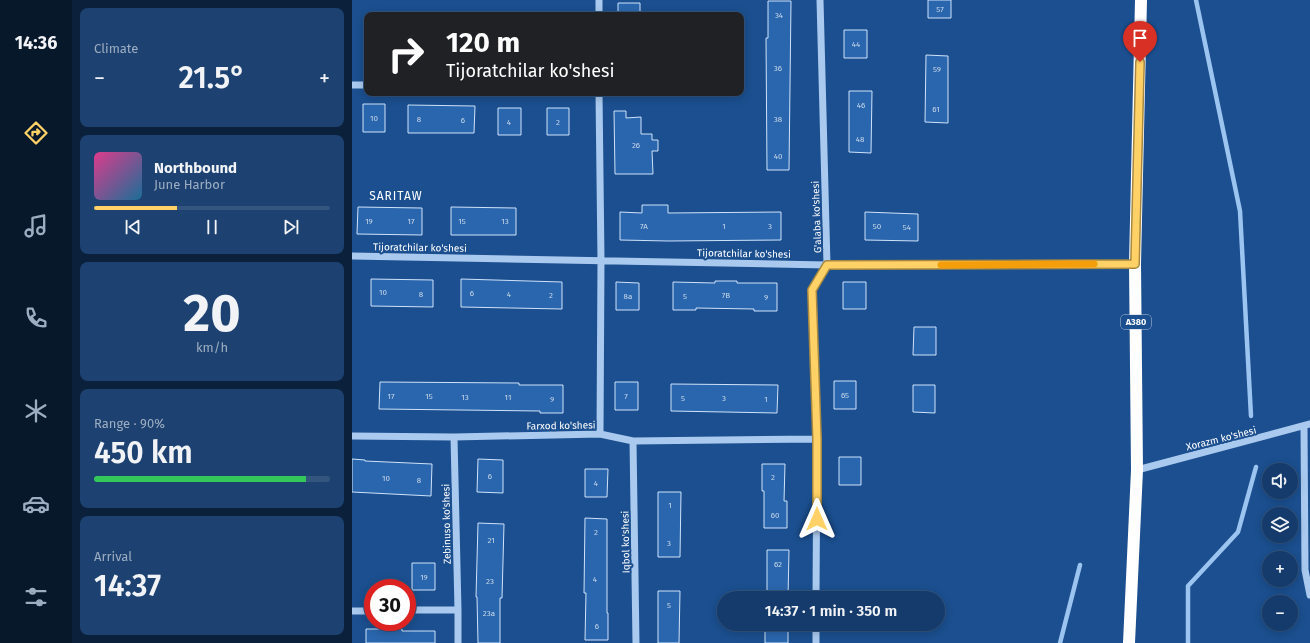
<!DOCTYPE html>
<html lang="en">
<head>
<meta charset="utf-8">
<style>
  body { margin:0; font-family:"Fira Sans",sans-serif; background:#1d4271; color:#f1f3f6; height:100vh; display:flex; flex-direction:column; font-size:15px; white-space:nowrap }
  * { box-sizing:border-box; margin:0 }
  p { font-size:13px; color:#9dadc1 }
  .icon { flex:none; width:22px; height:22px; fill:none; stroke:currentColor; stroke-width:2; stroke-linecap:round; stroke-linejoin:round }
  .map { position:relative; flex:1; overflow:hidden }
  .panel { display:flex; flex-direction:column; gap:8px; padding:8px; background:#0b203b; width:280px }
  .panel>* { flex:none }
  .guide { position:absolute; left:12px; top:12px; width:380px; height:84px; border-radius:8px; box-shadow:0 2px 10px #0003,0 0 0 1px #33557e; background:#202124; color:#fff; overflow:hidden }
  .controls { position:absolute; left:910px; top:463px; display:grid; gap:8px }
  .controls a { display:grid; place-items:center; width:36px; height:36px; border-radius:50%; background:#143b6b; box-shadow:0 2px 10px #0003,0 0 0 1px #33557e; font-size:20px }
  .speed { position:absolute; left:12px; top:579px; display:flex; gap:8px; font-size:20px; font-weight:700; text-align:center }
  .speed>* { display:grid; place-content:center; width:52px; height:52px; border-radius:50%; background:#143b6b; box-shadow:0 2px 10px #0003,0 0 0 1px #33557e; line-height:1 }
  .speed .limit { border:6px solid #d22; background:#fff; color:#111 }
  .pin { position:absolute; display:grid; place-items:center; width:34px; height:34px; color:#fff; margin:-41px -17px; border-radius:50% 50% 50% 0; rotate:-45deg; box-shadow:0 0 4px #0007 }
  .pin .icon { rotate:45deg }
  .me { position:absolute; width:44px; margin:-22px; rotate:0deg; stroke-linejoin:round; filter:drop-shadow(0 0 3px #0008) }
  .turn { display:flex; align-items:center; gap:14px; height:84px; padding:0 16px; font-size:18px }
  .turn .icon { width:52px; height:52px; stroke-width:2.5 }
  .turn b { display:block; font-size:28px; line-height:34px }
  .big { font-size:30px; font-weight:600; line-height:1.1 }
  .panel .tile { flex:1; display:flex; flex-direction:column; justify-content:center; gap:6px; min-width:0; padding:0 14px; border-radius:8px; background:#1d4271 }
  .panel .dial { align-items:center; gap:0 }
  .dial b { font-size:52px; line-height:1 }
  .song { display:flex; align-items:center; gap:12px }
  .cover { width:48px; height:48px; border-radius:6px; background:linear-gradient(135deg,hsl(330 70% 55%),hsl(200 70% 35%)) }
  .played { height:4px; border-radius:2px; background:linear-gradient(90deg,#ffd166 35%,#33557e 35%) }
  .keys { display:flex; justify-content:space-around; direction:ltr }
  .heat { display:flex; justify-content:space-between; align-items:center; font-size:22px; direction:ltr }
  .charge { height:6px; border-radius:3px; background:linear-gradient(90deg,#34c759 90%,#33557e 0) }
  .trip { position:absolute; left:365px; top:591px; width:228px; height:40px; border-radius:20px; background:#143b6b; box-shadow:0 2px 10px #0003,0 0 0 1px #33557e; font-weight:600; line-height:40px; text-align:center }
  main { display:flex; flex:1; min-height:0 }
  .menu { display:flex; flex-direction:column; width:72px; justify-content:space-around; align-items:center; background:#08182b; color:#9dadc1 }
  .menu .icon { width:28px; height:28px }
  .menu .current { color:#ffd166 }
  .menu b { font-size:18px; color:#f1f3f6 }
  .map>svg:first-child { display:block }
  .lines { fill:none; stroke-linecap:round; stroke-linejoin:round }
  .stream { stroke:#9cc4f0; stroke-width:4.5 }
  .building { fill:#2a66ad; stroke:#cfe3fa }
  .minor { stroke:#a9c9ee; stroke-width:7 }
  .highway { stroke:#fff; stroke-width:12 }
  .route-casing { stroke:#a68842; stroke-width:10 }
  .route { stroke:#ffd166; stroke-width:7 }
  .slow { stroke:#f59e0b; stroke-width:7 }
  .labels { text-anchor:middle; stroke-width:4; stroke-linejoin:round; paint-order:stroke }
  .number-label { font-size:8px; fill:#cad9ea }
  .shield { fill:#1b4f8f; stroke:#bbcadd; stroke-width:1 }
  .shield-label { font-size:9px; font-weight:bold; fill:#fff }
  .street-label { font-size:10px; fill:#fff; stroke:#1b4f8f }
  .quarter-label { font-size:12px; letter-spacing:1px; fill:#fff; stroke:#1b4f8f }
</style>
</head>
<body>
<main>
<nav class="menu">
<b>14:36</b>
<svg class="icon current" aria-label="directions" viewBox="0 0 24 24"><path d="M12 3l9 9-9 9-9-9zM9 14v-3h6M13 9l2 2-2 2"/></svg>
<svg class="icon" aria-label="music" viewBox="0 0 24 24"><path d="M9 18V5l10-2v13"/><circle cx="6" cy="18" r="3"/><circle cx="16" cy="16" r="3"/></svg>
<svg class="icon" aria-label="phone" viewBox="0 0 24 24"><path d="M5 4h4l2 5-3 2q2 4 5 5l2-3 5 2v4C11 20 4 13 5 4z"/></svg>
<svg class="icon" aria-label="climate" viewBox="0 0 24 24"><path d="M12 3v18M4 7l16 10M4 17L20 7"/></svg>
<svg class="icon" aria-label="car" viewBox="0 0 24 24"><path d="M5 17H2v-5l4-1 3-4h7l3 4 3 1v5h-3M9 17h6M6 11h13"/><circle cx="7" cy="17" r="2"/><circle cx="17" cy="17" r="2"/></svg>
<svg class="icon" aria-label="filters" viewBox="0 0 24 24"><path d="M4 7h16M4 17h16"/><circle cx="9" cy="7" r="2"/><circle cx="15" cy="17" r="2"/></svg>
</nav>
<section class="panel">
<div class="tile"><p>Climate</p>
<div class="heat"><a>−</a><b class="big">21.5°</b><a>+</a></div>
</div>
<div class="tile">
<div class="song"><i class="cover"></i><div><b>Northbound</b><p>June Harbor</p></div></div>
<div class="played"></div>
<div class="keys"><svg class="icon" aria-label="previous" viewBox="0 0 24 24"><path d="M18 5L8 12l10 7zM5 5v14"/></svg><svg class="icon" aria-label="pause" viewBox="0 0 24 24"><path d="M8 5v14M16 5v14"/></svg><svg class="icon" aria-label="next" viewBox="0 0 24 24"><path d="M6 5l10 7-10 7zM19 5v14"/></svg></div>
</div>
<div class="tile dial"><b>20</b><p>km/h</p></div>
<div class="tile"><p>Range · 90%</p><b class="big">450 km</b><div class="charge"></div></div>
<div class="tile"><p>Arrival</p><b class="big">14:37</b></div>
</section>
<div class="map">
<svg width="958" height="643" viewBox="0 0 958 643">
  <rect width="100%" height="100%" fill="#1b4f8f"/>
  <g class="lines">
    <path class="stream" d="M844,0l44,211 11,205
      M708,643l20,-78
      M836,643v-57l50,-54 18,-65"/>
  </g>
  <path class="building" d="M576,0h23v18h-23z
    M416,1h23l-2,169h-22l-1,-132h2z
    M266,3h22v12h-22z
    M492,30h23v28h-23z
    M574,55l22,1v67l-23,-1z
    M497,91h23l-1,62 -22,-1z
    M11,104h22v28h-22z
    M56,105l67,1 -1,27h-66z
    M146,108h23v27h-23z
    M195,108h22v27h-22z
    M262,111h12v7l15,-1v17h11v6h6v11h-6l1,23h-38z
    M290,205h26v8l113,-1v28l-113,1 -48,-1v-28l22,1z
    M6,207l64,1v27l-65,-1z
    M99,207l65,1v27h-65z
    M513,212l53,2v27l-53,-1z
    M19,279l62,1v27l-62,-1z
    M109,279l101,3v27l-101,-2z
    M363,281h22v2h40v28h-23v-2l-58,-1v2h-23v-28l42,1z
    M264,282l23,1v27h-23z
    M491,282h23v27h-23z
    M562,327h22v28h-23z
    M482,381h22v28h-22z
    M28,382l139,1v2h44v28h-23v-2l-161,-2z
    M263,382h23v28h-23z
    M319,384l107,1 -1,28 -106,-2z
    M561,385h22v28l-22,-1z
    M487,457h22v28h-22z
    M0,459l13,1v1l67,3 -1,32 -79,-4z
    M126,459l25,1v33l-26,-1z
    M410,464h23l-1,37h3v27h-23v-37h-2z
    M233,469h23l-1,28h-22z
    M306,492h23l-1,65h-22z
    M233,518l22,1v94h1v27h-23l1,-47h-2z
    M126,523l26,1 -2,74h-2v45h-22l-1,-46h-1z
    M415,550h22l-1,48h-21z
    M60,563h23v27h-23z
    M306,591h22l-1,52h-21z
    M14,629h36v2h33v12h-69z
    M413,631h23v12h-23z"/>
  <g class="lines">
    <path class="minor" d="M247,0v15
      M0,85h15
      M247,93l2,167 -1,174
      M0,256l475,9 308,-1
      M952,427l1,143 5,25
      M0,436l102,1 146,-3 33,7 184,-2
      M102,437l4,173v33
      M281,441l3,202
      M785,470l173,-46
      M464,598l1,-159 -4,-149 14,-25 -7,-265
      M55,610h51
      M0,611h21
      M464,643v-19"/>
    <path class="highway" d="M777,643l8,-173 -2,-206 6,-264"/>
  </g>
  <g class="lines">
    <defs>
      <path id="route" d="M465,519v-80l-5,-149 15,-25 308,-1 5,-202"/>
    </defs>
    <use href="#route" class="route-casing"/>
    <use href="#route" class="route"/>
    <path class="slow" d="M589,265l153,-1"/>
  </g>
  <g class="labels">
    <g class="number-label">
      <text x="588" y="12">57</text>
      <text x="427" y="18">34</text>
      <text x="504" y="47">44</text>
      <text x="426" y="71">36</text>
      <text x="585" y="72">59</text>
      <text x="509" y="108">46</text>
      <text x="584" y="112">61</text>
      <text x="22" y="121">10</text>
      <text x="67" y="122">8</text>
      <text x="426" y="122">38</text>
      <text x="111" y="123">6</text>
      <text x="157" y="125">4</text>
      <text x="206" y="125">2</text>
      <text x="508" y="142">48</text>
      <text x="284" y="148">26</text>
      <text x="426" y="159">40</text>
      <text x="17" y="224">19</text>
      <text x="59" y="224">17</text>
      <text x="110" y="224">15</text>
      <text x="153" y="224">13</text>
      <text x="292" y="229">7A</text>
      <text x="372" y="229">1</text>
      <text x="418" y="229">3</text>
      <text x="525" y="229">50</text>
      <text x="555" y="230">54</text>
      <text x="31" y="295">10</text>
      <text x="120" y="296">6</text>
      <text x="69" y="297">8</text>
      <text x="157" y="297">4</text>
      <text x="199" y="298">2</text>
      <text x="374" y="298">7B</text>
      <text x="276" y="299">8a</text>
      <text x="333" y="299">5</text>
      <text x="414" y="300">9</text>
      <text x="493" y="398">65</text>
      <text x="39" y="399">17</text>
      <text x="77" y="399">15</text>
      <text x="274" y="399">7</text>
      <text x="113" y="400">13</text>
      <text x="156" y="400">11</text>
      <text x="331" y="401">5</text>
      <text x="372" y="401">3</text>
      <text x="200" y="402">9</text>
      <text x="414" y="402">1</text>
      <text x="138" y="479">6</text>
      <text x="421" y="480">2</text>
      <text x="34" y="481">10</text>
      <text x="67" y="483">8</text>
      <text x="244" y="486">4</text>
      <text x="318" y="508">1</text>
      <text x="423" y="518">60</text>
      <text x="244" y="535">2</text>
      <text x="139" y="543">21</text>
      <text x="317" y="546">3</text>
      <text x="426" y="567">62</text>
      <text x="72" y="580">19</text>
      <text x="243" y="582">4</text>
      <text x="138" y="584">23</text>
      <text x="317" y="608">5</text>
      <text x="137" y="616">23a</text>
      <text x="245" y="629">6</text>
    </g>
    <rect class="shield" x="769" y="315" width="30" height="14" rx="3"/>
    <g class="shield-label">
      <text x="784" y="325">A380</text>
    </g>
    <g class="street-label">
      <text transform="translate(464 217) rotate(-92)" y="4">G'alaba ko'shesi</text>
      <text transform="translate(68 247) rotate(1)" y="4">Tijoratchilar ko'shesi</text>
      <text transform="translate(392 253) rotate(1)" y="4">Tijoratchilar ko'shesi</text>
      <text transform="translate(209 425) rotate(-1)" y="4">Farxod ko'shesi</text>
      <text transform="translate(869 438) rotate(-14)" y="4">Xorazm ko'shesi</text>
      <text transform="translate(94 524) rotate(-91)" y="4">Zebinuso ko'shesi</text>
      <text transform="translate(273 542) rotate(-91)" y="4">Iqbol ko'shesi</text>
    </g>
    <g class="quarter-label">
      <text x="44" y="200">SARITAW</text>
    </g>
  </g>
</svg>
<div class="controls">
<a><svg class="icon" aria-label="sound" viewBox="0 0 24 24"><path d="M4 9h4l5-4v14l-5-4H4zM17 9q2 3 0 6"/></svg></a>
<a><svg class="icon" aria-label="layers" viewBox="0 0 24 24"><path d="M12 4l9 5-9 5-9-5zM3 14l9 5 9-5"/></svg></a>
<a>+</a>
<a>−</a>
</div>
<div class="speed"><div class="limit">30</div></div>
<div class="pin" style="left:788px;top:62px;background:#d93025"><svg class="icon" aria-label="arrive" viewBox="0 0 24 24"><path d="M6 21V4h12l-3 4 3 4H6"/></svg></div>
<svg class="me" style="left:465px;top:519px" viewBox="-20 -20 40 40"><path d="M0-17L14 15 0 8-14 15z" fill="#ffd166" stroke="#fff" stroke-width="4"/></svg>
<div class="trip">14:37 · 1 min · 350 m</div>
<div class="guide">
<div class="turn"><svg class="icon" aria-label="right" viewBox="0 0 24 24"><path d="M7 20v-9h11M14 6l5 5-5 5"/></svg><div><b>120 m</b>Tijoratchilar ko'shesi</div></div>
</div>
</div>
</main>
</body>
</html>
